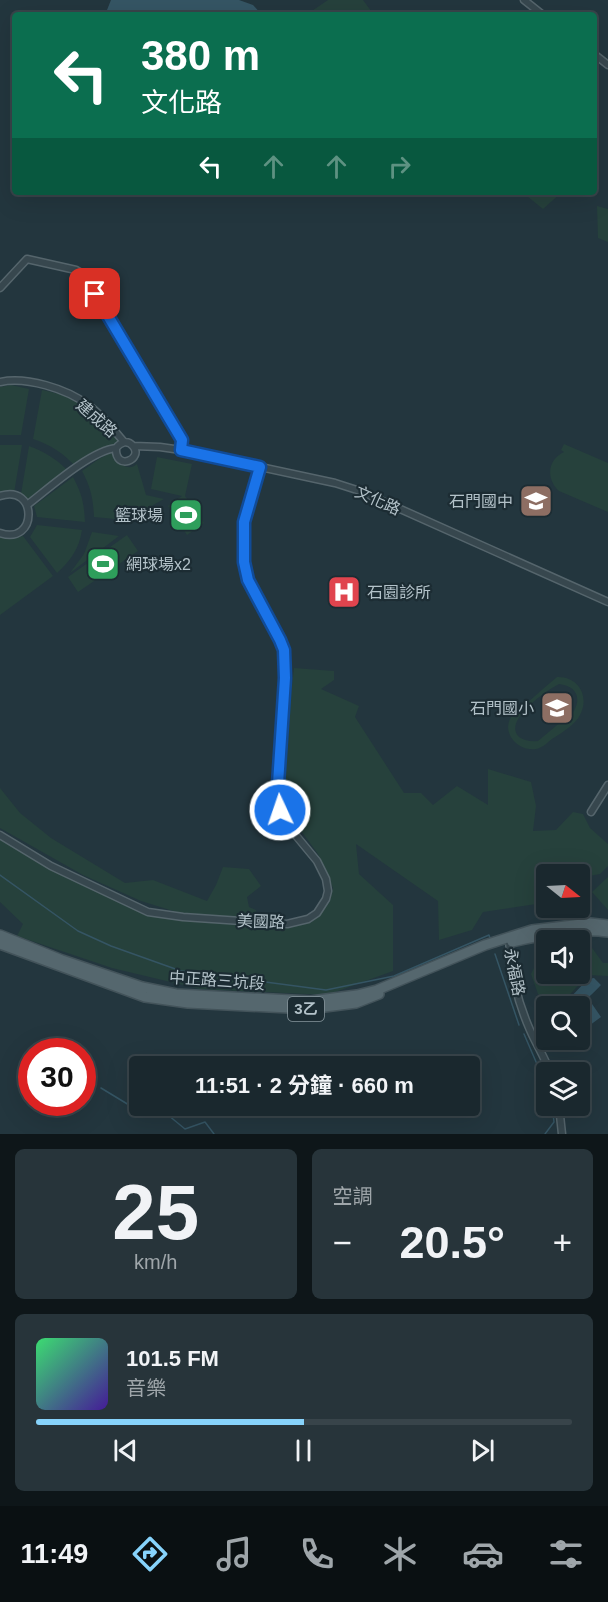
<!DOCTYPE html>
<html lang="zh-TW">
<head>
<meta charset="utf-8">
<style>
  body { margin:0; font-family:Arial,"Noto Sans TC",sans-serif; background:#27343a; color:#f1f3f6; height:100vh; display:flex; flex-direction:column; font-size:22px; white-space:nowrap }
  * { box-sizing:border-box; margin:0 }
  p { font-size:20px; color:#9fa6aa }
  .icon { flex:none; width:33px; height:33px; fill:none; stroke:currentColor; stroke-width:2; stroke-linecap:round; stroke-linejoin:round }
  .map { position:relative; height:1134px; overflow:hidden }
  .drawer { display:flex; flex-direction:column; gap:15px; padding:15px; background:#0e1619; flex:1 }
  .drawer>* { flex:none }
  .top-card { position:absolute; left:12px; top:12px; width:585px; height:183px; border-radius:6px; box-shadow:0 6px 24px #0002,0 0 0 2px #38444a; background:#0b6e4f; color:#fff; overflow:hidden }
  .needle { width:39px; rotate:108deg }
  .buttons { position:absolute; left:536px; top:864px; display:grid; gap:12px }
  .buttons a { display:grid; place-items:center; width:54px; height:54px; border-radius:6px; background:#1a282e; box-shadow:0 6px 24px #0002,0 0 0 2px #38444a; font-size:30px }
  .speed { position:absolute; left:18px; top:1038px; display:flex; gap:12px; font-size:30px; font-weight:700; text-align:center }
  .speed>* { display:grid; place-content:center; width:78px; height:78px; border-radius:50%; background:#1a282e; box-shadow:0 6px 24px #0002,0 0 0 2px #38444a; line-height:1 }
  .speed .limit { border:9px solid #d22; background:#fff; color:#111 }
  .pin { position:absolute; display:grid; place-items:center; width:51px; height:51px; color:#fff; margin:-26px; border-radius:12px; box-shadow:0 3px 9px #0006 }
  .me { position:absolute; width:66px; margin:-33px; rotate:357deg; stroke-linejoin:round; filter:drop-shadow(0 0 4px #0008) }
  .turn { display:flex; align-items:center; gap:21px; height:126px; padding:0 30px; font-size:27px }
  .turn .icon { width:78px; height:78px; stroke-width:2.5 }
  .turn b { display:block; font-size:42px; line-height:51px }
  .lanes { display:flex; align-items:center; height:57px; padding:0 30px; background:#0003; justify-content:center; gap:30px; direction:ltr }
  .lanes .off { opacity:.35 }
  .big { font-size:45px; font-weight:700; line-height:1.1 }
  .drawer .tile { flex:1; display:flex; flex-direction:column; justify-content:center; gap:9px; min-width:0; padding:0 21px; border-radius:9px; background:#27343a }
  .drawer .dial { align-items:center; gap:0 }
  .dial b { font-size:78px; line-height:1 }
  .song { display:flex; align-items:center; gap:18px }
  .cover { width:72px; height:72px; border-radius:9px; background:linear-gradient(135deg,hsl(140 70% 55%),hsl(260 70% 35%)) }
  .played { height:6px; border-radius:3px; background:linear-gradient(90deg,#87d3fb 50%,#38444a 50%) }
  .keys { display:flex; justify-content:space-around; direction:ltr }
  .heat { display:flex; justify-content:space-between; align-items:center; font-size:33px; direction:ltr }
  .drawer .tiles { flex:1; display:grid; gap:15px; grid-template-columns:1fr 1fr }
  .tile:last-child { grid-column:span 2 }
  .trip { position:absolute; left:129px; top:1056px; width:351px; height:60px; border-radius:6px; background:#1a282e; box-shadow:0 6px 24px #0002,0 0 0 2px #38444a; font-weight:700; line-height:60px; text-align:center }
  .dock { display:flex; height:96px; justify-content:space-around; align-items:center; background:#0a1012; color:#9fa6aa }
  .dock .icon { width:42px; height:42px }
  .dock .on { color:#87d3fb }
  .dock b { font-size:27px; color:#f1f3f6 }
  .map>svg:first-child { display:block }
  .green { fill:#26413c; fill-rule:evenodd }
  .water { fill:#355564 }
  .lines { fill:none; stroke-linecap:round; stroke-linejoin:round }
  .stream { stroke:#355564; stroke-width:1.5 }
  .minor-casing { stroke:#55656c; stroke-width:9 }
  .primary-casing { stroke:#43535a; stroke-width:12 }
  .minor { stroke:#37474e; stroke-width:6 }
  .primary { stroke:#55676e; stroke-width:9 }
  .route-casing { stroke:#114b97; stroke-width:15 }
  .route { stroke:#1a73e8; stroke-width:10 }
  .labels { text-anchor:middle; stroke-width:4.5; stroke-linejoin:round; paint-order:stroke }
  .shield { fill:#1c2c33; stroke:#86959c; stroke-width:1.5 }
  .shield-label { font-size:15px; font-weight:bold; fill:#b3c2c9 }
  .street-label { font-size:16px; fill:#b3c2c9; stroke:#1c2c33 }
  .poi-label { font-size:16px; fill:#b3c2c9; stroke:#1c2c33; text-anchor:end }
</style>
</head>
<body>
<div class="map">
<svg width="608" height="1134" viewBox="0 0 608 1134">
  <rect width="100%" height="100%" fill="#23363e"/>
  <path class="green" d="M328,0h35l11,15h-62l-3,-2z
    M522,192h40l-19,17z
    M597,206l11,3v33l-10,-4z
    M11,385l18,4 -8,46h-21v-48z
    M42,390c8,2 16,3 24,6 23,9 39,29 54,47l-44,24c-13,-14 -25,-22 -43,-28z
    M564,444l44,19v49l-49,-21c-13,-12 -12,-31 5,-39l-3,-2z
    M0,445h22l-8,48h-14z
    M29,446c16,6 28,13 40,26l-39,28 -9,-6z
    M110,453l3,1 1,6c8,5 15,11 23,4l9,31 18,4 -38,21 -32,-3c-1,-19 -3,-29 -12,-46l17,-12z
    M157,457l35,7 -7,32 19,27 -17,12 -19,-29 14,-10 -31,-7z
    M73,477c9,17 11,26 12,45l-48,-5 -3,-11z
    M37,525l45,5c-3,19 -11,30 -25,43l-27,-36z
    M92,532l27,4 -49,37 14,-19z
    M0,534c8,4 14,4 23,2l30,40 -53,39z
    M127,535l11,16 -60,41 -10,-15z
    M294,668l40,3v9l-13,9 38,17 -4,11 49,76h17l12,12 24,-19 31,19v-36l43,13 5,24 -3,25 23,-1 17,-18 10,2 7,14 18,16v22l-8,8 -21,4v-4h-33v26l-3,3 -60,9 -11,18 -33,10 -1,-39 -82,-57 3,30 34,31v66l-66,24 -127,-6 -88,-21 -95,-32 6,-12 -23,-22v-66l107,60 78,25 105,7 22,-6 17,-19 4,-15 -15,-34 -37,-51 7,-84z
    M557,677c21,-1 33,19 23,38 -5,10 -19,18 -28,24 -5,4 -10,9 -16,10 -17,3 -35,-15 -25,-32 3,-4 10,-9 14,-12 10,-9 21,-19 32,-28zM559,684c16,2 23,12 15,27l-36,30c-6,1 -13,0 -19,-4 -17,-16 28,-47 40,-53z
    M0,788l20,25 31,25 74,45 28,-3 54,21 9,-16 7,-18 26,2 12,17 -14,11 2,10 7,3v10l-70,-5 -45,-14 -58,-26 -83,-47z
    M608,877v33l-16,-18z
    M587,941l16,22h5v13l-20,-1 -28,30 -22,-11 -7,-20 8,-16 7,1v15h33v-31z"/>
  <path class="water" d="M111,0h128l14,5 9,10h-157z
    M594,978l7,7c-9,9 -20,22 -33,21l-2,-4 22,-23z
    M590,1001l11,16 -19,14 -3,-7v-15z"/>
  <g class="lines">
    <path class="stream" d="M0,875l78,56 33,15 70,25 145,19 68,-14 95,-41 1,3
      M495,954l24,71
      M524,1034l22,51
      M101,1088l28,17 39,10 17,14 20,-7 9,12
      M545,1134l9,-12 -2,-16"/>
    <defs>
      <path id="minor" d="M524,0l19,15
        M594,54l14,11
        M0,288l27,-29 49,11 7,4 99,166 -1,10
        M0,382c26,-6 67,7 88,23 14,10 25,24 36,37
        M134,446l26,1 21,3 154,33 25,8 248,111
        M0,496c38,-13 38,50 0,37
        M27,505c21,-16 63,-54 89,-57 4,-5 11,-9 17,-2 11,13 -18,26 -17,2
        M591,812l17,-27
        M0,835l51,31 97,46 35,5 104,7 21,-5 9,-6 9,-14 2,-8 -2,-12 -9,-18 -24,-29 -13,-22 -3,-11 8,-121 -1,-28 -4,-10 -32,-60 -4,-18v-40l16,-55
        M509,939c2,33 7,59 21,91 6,14 15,28 20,42
        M559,1106l3,28"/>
      <path id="primary" d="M0,935l62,25 80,27 34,7 135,7 46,-6 20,-5 108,-45 47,-15 58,-7 18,2
        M512,942c31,-7 64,-14 96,-10
        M0,944l145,53 43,6 121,6 47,-6 23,-9"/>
    </defs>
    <use href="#minor" class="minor-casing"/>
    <use href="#primary" class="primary-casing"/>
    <use href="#minor" class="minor"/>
    <use href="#primary" class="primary"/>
  </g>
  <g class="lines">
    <defs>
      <path id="route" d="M95,294l87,146 -1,10 79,17 -16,55v40l4,18 32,60 4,10 1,28 -8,121 3,11"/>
    </defs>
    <use href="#route" class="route-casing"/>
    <use href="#route" class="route"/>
  </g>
  <defs>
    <symbol id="school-square" viewBox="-11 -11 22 22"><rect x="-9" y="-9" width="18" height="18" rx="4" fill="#8d6e63" stroke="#1c2c33"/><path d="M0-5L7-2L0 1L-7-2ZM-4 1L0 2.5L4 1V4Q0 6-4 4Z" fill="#fff"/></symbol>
    <symbol id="stadium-square" viewBox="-11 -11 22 22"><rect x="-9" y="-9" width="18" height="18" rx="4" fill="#2e9e5b" stroke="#1c2c33"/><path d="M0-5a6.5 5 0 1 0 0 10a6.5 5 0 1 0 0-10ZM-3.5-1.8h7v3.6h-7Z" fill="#fff"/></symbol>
    <symbol id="hospital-square" viewBox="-11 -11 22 22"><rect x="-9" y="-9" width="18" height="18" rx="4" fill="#e0444e" stroke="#1c2c33"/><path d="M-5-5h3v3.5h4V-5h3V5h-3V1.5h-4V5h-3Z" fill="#fff"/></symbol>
  </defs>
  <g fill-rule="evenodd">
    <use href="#school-square" x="517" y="482" width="38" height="38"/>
    <use href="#stadium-square" x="167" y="496" width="38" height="38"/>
    <use href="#stadium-square" x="84" y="545" width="38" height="38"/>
    <use href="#hospital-square" x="325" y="573" width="38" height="38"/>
    <use href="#school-square" x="538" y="689" width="38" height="38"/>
  </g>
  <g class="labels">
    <rect class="shield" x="288" y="997" width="36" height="24" rx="4.5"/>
    <g class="shield-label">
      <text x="306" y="1014">3乙</text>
    </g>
    <g class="street-label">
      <text transform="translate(97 418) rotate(41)" y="6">建成路</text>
      <text transform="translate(378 500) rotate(24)" y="6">文化路</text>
      <text transform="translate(261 921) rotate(2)" y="6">美國路</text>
      <text transform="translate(515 972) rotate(79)" y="6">永福路</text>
      <text transform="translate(217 980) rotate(4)" y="6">中正路三坑段</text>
    </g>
    <g class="poi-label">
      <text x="513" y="507">石門國中</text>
      <text x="163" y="521">籃球場</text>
      <text x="126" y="570" text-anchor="start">網球場x2</text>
      <text x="367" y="598" text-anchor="start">石園診所</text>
      <text x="534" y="714">石門國小</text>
    </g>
  </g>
</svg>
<div class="buttons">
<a><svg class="needle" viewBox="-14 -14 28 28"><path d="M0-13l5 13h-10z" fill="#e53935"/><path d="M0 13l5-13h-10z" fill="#9fa6aa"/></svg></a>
<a><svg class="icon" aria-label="sound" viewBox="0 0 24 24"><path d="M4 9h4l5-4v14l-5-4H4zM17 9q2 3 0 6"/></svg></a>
<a><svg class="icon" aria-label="search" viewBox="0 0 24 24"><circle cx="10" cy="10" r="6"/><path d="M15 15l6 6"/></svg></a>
<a><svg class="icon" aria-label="layers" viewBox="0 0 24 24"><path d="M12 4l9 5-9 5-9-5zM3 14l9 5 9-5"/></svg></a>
</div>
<div class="speed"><div class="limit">30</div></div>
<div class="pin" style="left:95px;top:294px;background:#d93025"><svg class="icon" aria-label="arrive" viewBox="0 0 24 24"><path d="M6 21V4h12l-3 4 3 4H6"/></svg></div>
<svg class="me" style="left:280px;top:810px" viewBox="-20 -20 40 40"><circle r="17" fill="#1a73e8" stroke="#fff" stroke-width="3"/><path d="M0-11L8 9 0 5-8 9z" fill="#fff"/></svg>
<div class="trip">11:51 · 2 分鐘 · 660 m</div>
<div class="top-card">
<div class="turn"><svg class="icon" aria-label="left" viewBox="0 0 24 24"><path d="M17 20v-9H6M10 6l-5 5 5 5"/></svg><div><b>380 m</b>文化路</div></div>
<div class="lanes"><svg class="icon" aria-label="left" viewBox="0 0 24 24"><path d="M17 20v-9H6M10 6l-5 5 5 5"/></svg><svg class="icon off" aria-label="ahead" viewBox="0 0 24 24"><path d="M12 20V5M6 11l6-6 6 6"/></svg><svg class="icon off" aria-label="ahead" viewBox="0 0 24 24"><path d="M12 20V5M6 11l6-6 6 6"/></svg><svg class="icon off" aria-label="right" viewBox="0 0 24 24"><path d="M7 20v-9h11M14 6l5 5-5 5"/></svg></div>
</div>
</div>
<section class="drawer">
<div class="tiles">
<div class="tile dial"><b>25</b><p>km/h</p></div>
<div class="tile"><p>空調</p>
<div class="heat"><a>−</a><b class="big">20.5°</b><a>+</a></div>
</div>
<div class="tile">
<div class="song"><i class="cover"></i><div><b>101.5 FM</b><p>音樂</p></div></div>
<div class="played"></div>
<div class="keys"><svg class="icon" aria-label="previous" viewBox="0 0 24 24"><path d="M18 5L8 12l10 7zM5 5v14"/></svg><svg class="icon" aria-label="pause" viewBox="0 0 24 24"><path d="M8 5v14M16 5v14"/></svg><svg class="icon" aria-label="next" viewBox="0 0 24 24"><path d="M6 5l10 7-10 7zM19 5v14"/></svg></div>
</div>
</div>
</section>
<nav class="dock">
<b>11:49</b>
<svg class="icon on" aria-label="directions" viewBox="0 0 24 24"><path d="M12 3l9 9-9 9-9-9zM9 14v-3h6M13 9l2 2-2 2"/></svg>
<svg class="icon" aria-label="music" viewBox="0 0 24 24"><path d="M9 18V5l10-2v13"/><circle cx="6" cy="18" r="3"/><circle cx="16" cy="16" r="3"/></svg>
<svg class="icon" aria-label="phone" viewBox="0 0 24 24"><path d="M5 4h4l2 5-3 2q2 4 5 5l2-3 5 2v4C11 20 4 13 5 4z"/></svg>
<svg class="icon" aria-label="climate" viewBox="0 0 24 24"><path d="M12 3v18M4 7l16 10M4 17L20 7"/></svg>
<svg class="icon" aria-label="car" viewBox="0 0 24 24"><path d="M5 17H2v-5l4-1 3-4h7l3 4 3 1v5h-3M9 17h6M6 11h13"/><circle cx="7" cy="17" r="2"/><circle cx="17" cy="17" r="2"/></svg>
<svg class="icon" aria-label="filters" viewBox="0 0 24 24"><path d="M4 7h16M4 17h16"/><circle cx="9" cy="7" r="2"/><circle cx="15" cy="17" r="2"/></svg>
</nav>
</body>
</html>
